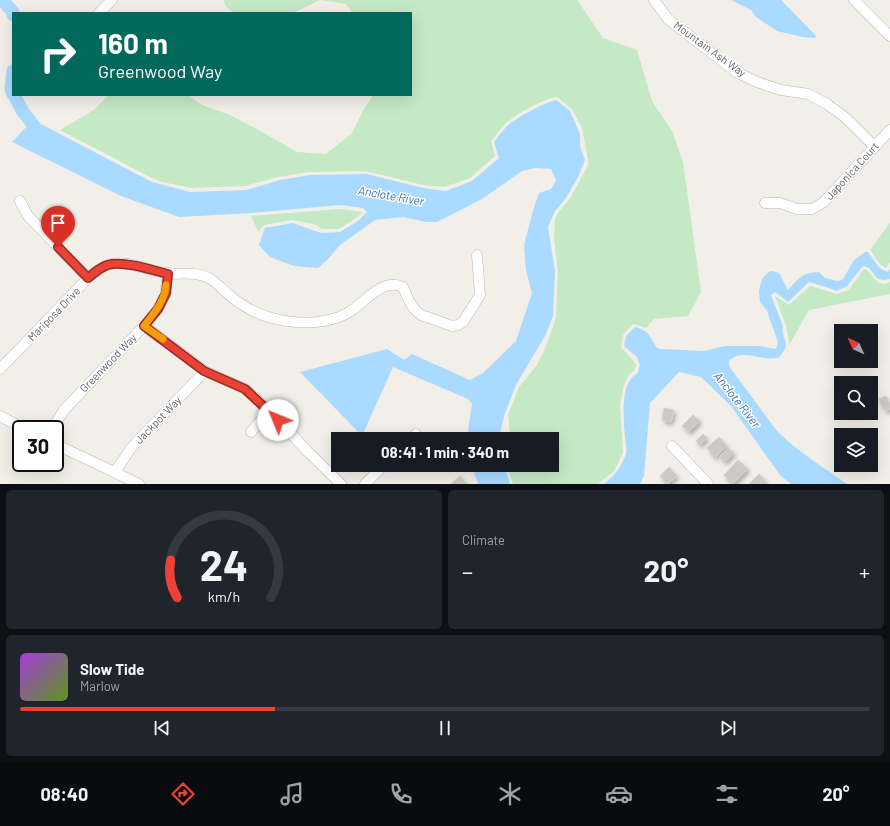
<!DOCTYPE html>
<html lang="en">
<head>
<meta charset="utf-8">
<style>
  body { margin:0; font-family:Barlow,sans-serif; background:#20242c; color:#f1f3f6; height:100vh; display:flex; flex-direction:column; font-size:15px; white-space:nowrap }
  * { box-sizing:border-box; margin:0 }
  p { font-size:13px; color:#9ea1a6 }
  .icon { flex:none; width:22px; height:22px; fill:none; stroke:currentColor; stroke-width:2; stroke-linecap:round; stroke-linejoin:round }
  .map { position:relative; height:484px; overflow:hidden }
  .sheet { display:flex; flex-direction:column; gap:6px; padding:6px; background:#0d0f14; flex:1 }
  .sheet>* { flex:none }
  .banner { position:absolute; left:12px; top:12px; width:400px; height:84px; border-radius:0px; box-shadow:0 4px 16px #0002; background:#00695c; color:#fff; overflow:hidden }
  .needle { width:26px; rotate:315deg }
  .buttons { position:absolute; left:834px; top:324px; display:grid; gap:8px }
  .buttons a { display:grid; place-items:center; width:44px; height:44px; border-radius:0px; background:#171b24; box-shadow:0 4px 16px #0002; font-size:20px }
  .speed { position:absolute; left:12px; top:420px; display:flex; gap:8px; font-size:20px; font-weight:700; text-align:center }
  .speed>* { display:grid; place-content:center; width:52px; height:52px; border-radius:50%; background:#171b24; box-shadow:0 4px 16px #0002; line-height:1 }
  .speed .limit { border:2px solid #111; border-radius:6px; background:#fff; color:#111 }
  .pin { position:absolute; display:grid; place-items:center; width:34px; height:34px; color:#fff; margin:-41px -17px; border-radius:50% 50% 50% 0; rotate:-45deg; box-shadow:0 0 4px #0007 }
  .pin .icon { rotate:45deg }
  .me { position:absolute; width:44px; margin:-22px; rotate:315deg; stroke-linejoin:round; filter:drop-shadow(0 0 3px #0008) }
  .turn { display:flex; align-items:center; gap:14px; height:84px; padding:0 20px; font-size:18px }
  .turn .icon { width:52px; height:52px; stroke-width:2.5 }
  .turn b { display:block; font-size:28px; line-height:34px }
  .big { font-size:30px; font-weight:700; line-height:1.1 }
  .sheet .card { flex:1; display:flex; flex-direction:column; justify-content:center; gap:6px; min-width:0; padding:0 14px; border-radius:6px; background:#20242c }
  .sheet .dial { align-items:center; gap:0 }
  .dial svg { height:104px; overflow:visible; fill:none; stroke:#363941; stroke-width:7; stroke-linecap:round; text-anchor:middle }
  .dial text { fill:#f1f3f6; stroke:none }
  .song { display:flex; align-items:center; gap:12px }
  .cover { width:48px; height:48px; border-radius:6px; background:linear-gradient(135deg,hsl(280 70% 55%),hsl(90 70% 35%)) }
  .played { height:4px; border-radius:2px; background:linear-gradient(90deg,#ea4335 30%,#363941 30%) }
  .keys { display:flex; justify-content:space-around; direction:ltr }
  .heat { display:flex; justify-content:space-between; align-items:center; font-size:22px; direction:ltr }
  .sheet .tiles { flex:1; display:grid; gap:6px; grid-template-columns:1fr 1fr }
  .card:last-child { grid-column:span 2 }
  .trip { position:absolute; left:331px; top:432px; width:228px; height:40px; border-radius:0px; background:#171b24; box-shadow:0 4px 16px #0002; font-weight:700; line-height:40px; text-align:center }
  .menu { display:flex; height:64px; justify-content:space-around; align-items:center; background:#090b0e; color:#9ea1a6 }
  .menu .icon { width:28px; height:28px }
  .menu .active { color:#ea4335 }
  .menu b { font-size:18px; color:#f1f3f6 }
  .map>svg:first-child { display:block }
  .green { fill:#c5e8c5 }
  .water { fill:#aadaff }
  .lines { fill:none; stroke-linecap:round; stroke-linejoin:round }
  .river { stroke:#aadaff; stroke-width:13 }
  .building { fill:#cccac5; stroke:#d6d1c6; filter:url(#shadow) }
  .minor-casing { stroke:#b5b8bc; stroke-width:11 }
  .minor { stroke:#fff; stroke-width:10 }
  .route-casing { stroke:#982c22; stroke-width:10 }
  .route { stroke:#ea4335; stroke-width:7 }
  .slow { stroke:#f59e0b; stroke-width:7 }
  .labels { text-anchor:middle; stroke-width:3; stroke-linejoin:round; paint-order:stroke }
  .street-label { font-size:11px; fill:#5f6368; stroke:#fff }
  .water-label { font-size:12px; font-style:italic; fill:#4174aa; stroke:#fff }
</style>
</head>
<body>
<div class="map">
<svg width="890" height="484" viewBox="0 0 890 484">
  <defs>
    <filter id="shadow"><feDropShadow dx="2" dy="3" stdDeviation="2" flood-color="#0004"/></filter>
  </defs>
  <rect width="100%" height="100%" fill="#f1efe8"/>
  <path class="green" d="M224,0h96l-27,13h-60l-8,-8z
    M321,0h256l26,38 34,12 15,51 20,30 11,31 18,130 -13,24 -34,3 -8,9 -13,-4 -10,11 -2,12c4,5 13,13 15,18l-2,6 -5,3 -5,11 -4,19 3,48 -9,19 -16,13h-85l-6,-19h45v-26h-43l1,-6 -2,-18 11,-28 18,-22 8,-16 11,-31 2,-47 -4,-32 1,-20 3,-6 11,-13 19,-34v-6l-6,-32 -10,-19 -15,-12c-13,1 -42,18 -52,27 -5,5 -9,11 -14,17l4,15 -25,22 -25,9 -22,-2 -57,-14 -57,1 -31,5 -33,9 -53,2 -30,-6 -14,-6 -88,-46 34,-20 14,-15h80l14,10 28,10 32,17 35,20 29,2 26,-21 12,-24 9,-14h38v-82h-58l-7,-9z
    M340,209l23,3 -7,6 -17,11h-17l-8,-5 -22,-4 -28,5 -6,6 -7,-15z
    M890,223v39l-4,6 -6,-4 -10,-14z
    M864,269l3,1 11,13 7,1 5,-2v12l-81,16 -20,35c1,-7 -3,-13 -3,-20l-11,-29 14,9 21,-19 27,8 12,-4z"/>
  <path class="water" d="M731,0h50l35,36 -2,2 -12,-1 -25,-6 -21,-14 -5,-7z
    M556,100l14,11 10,23v12l5,14 -7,17 -12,21 -11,13 -7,16 7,44 -2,45 -8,20 -29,49 -11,28 -5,20v6h-31l-1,-9 4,-26 -4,-5 -75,-32 -31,69 -62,-64 87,-23 17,11 8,-6 58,26 13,-7 33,-32 16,-48 -6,-22 -2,-26 10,-38 5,-14 12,-4 5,-9 -5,-11 -16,-1 -13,3 -40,28 -45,23h-10l-24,-5 -28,3 -35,25 -13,15 -9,8 -24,-2 -24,-9 -11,-12 6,-17 28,-5 28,10 19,-1 18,-11 9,-9 -4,-4 -23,-3 -88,8 -73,4 -58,-21 -109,-54 21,-22 119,62 38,10 56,-2 34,-10 30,-5 57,-1 56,14 23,3 26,-10 27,-23 -5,-16c4,-5 8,-10 12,-15 11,-10 36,-23 50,-27z
    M865,252h3l10,14 3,3 7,3 2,-3v10l-5,1 -7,-1 -9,-11 -6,-2 -17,21 -10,4 -7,-3 -20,-6 -21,20 -13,-10 -4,3 12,31c-3,14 11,16 -5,32 -5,0 -9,1 -13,0 -13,-2 -26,-7 -36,3v5l48,65c21,21 46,36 70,53h-56l-11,-9 -49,-69 -30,-29 -22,-5 -29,31 -6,73 -4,8h-36c11,-9 17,-16 22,-30 1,-4 0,-11 -1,-16 -1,-16 -6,-56 12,-64l3,-9 -3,-8 -13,-11 2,-10 9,-9c15,4 14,9 22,21l4,1 43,2 21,-5h35l16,3 2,-7 -11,-31 -7,-9 -1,-11 3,-12 6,-7 4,-1 7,2 9,17c12,-12 13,-17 31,-18l6,6 13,3 5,-2 11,-19z
    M471,465h33l6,19h-32z"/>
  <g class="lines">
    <path class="river" d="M2,0l11,12v3
      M13,71l-2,18 2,5
      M14,95l9,17 19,24"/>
  </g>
  <path class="building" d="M886,396l4,7v6l-4,2 -2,-5 -2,1 -3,-8z
    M664,408l10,2 -3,12 -9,-2z
    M693,415l7,6 -11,11 -7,-6z
    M703,434l4,4 -7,7 -4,-4z
    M719,437l8,9 -12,11 -8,-9z
    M728,448l6,5 -9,9 -5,-5z
    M738,460l10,9 -15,15 -9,-9z
    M669,467l8,9 -10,8 -7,-8z
    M759,474l6,7 -2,3h-14z
    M460,476l6,7 -1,1h-14z"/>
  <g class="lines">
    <defs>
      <path id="minor" d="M654,0l14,19 68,53 21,10 24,8 27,4 19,10 19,14 28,28
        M854,0l36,36
        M99,13l13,-13
        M20,201l8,15 60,62
        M765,203h15l17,6h15l12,-7 66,-72
        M144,326l61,45 40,18 24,21 38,41 34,33
        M0,369l88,-91c7,-6 14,-12 23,-14 17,-4 39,8 56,9 15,2 28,-2 42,5 7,4 13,11 19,16 13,11 27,20 44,24 20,5 40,7 60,1 6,-1 12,-4 17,-7 16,-9 33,-35 54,-25l6,14 6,9 6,5 31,11 6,-1 5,-3 17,-27 -3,-40
        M0,416l25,13
        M52,429l12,-19 80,-84 14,-17 8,-16 1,-20
        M251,432l18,-22
        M411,439l5,-5
        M55,444l84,40
        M672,446l36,38
        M115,472l16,-24 74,-77
        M365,484l19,-19"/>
    </defs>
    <use href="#minor" class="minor-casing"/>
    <use href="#minor" class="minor"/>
  </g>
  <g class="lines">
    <defs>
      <path id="route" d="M58,247l30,31c7,-6 15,-13 24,-14 17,-2 39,6 56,10l-2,19 -8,16 -14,17 60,45 41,18 33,31"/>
    </defs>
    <use href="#route" class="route-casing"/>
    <use href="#route" class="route"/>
    <path class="slow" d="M163,339l-19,-13c10,-13 21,-25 22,-41"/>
  </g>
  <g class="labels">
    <g class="street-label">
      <text transform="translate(710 49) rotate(36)" y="4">Mountain Ash Way</text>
      <text transform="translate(852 171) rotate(-48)" y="4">Japonica Court</text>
      <text transform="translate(54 314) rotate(-46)" y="4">Mariposa Drive</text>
      <text transform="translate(108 363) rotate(-46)" y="4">Greenwood Way</text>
      <text transform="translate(158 420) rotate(-46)" y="4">Jackpot Way</text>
    </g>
    <g class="water-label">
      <text transform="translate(391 196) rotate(10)" y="4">Anclote River</text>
      <text transform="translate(737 400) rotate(52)" y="4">Anclote River</text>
    </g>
  </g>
</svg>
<div class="buttons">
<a><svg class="needle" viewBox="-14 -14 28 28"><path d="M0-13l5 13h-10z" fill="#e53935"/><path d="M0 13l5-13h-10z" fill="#9ea1a6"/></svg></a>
<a><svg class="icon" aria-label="search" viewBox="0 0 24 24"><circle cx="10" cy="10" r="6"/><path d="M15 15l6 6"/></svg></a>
<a><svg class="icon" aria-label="layers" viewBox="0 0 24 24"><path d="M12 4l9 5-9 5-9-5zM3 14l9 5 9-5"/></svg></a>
</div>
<div class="speed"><div class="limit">30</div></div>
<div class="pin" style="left:58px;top:247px;background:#d93025"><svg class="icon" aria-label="arrive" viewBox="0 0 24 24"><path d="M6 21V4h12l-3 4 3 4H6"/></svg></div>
<svg class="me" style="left:278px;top:420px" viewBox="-20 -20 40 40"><circle r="19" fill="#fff"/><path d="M0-13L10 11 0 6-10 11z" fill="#ea4335"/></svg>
<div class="trip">08:41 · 1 min · 340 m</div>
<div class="banner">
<div class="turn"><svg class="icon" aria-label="right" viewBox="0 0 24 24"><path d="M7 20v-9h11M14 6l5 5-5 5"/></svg><div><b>160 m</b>Greenwood Way</div></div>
</div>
</div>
<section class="sheet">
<div class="tiles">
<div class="card dial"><svg viewBox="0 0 100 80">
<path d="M14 69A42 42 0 1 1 86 69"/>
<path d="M14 69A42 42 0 0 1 9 40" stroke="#ea4335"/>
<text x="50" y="56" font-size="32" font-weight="700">24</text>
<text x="50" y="72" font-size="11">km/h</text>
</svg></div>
<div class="card"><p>Climate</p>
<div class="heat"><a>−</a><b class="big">20°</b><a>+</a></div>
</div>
<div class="card">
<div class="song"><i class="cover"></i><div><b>Slow Tide</b><p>Marlow</p></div></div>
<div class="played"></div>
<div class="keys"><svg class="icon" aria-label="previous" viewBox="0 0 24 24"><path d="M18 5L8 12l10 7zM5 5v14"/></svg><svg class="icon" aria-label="pause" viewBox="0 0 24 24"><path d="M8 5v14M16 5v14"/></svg><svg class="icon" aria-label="next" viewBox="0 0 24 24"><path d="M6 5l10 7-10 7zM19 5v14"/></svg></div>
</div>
</div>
</section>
<nav class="menu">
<b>08:40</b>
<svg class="icon active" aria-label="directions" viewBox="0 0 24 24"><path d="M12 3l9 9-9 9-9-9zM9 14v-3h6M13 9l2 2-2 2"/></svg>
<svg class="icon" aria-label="music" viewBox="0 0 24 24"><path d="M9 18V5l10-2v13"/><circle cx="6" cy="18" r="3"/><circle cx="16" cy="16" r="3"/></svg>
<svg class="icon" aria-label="phone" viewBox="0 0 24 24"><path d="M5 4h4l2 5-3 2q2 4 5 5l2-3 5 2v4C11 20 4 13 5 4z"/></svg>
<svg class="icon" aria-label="climate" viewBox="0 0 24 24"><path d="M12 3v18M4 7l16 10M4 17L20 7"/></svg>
<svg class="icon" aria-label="car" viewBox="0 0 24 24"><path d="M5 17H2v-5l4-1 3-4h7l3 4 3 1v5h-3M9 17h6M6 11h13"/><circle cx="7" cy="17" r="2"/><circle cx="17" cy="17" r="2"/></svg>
<svg class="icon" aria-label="filters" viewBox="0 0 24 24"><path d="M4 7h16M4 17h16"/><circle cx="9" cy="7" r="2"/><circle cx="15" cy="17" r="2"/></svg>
<b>20°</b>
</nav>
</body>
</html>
